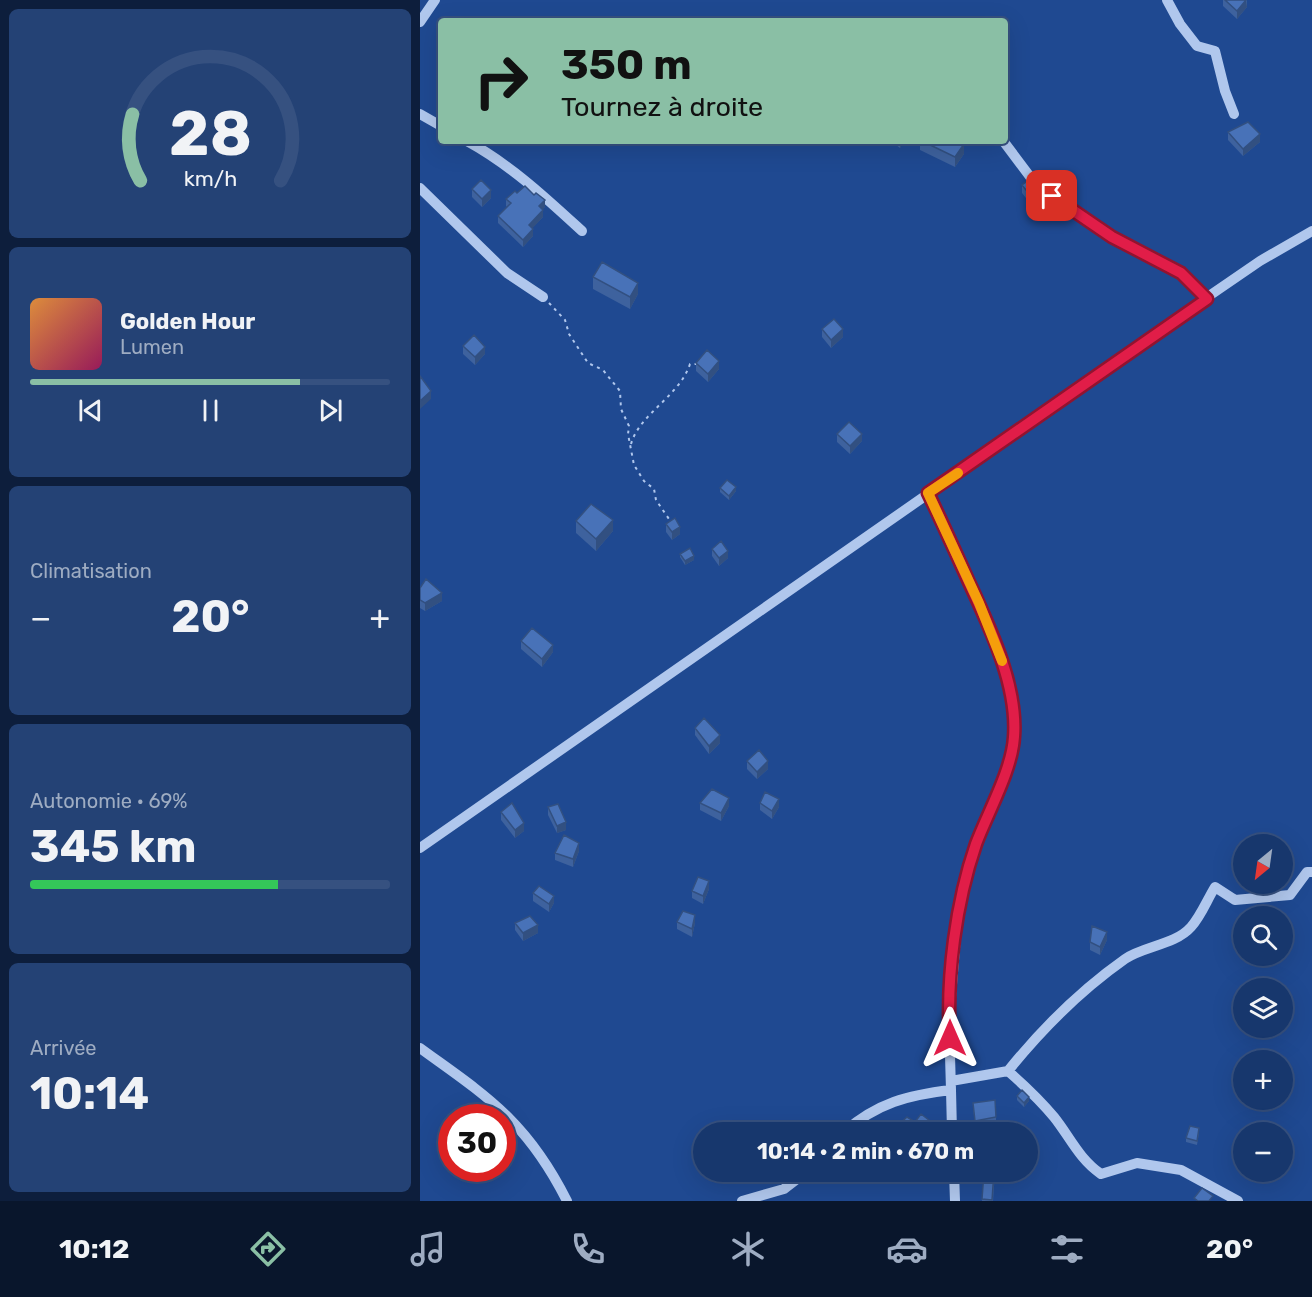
<!DOCTYPE html>
<html lang="fr">
<head>
<meta charset="utf-8">
<style>
  body { margin:0; font-family:Rubik,sans-serif; background:#244275; color:#f1f3f6; height:100vh; display:flex; flex-direction:column; font-size:22px; white-space:nowrap }
  * { box-sizing:border-box; margin:0 }
  p { font-size:20px; color:#9eacc2 }
  .icon { flex:none; width:33px; height:33px; fill:none; stroke:currentColor; stroke-width:2; stroke-linecap:round; stroke-linejoin:round }
  .map { position:relative; flex:1; overflow:hidden }
  .panel { display:flex; flex-direction:column; gap:9px; padding:9px; background:#0d1e3c; width:420px }
  .panel>* { flex:none }
  .banner { position:absolute; left:18px; top:18px; width:570px; height:126px; border-radius:6px; box-shadow:0 6px 24px #0002,0 0 0 2px #365180; background:#8abfa5; color:#111; overflow:hidden }
  .needle { width:39px; rotate:209deg }
  .controls { position:absolute; left:813px; top:834px; display:grid; gap:12px }
  .controls a { display:grid; place-items:center; width:60px; height:60px; border-radius:50%; background:#17376d; box-shadow:0 6px 24px #0002,0 0 0 2px #365180; font-size:30px }
  .speed { position:absolute; left:18px; top:1104px; display:flex; gap:12px; font-size:30px; font-weight:700; text-align:center }
  .speed>* { display:grid; place-content:center; width:78px; height:78px; border-radius:50%; background:#17376d; box-shadow:0 6px 24px #0002,0 0 0 2px #365180; line-height:1 }
  .speed .limit { border:9px solid #d22; background:#fff; color:#111 }
  .pin { position:absolute; display:grid; place-items:center; width:51px; height:51px; color:#fff; margin:-26px; border-radius:12px; box-shadow:0 3px 9px #0006 }
  .me { position:absolute; width:66px; margin:-33px; rotate:0deg; stroke-linejoin:round; filter:drop-shadow(0 0 4px #0008) }
  .turn { display:flex; align-items:center; gap:21px; height:126px; padding:0 24px; font-size:27px }
  .turn .icon { width:78px; height:78px; stroke-width:2.5 }
  .turn b { display:block; font-size:42px; line-height:51px }
  .big { font-size:45px; font-weight:700; line-height:1.1 }
  .panel .widget { flex:1; display:flex; flex-direction:column; justify-content:center; gap:9px; min-width:0; padding:0 21px; border-radius:9px; background:#244275 }
  .panel .dial { align-items:center; gap:0 }
  .dial svg { height:156px; overflow:visible; fill:none; stroke:#365180; stroke-width:7; stroke-linecap:round; text-anchor:middle }
  .dial text { fill:#f1f3f6; stroke:none }
  .song { display:flex; align-items:center; gap:18px }
  .cover { width:72px; height:72px; border-radius:9px; background:linear-gradient(135deg,hsl(30 70% 55%),hsl(330 70% 35%)) }
  .played { height:6px; border-radius:3px; background:linear-gradient(90deg,#8abfa5 75%,#365180 75%) }
  .keys { display:flex; justify-content:space-around; direction:ltr }
  .heat { display:flex; justify-content:space-between; align-items:center; font-size:33px; direction:ltr }
  .charge { height:9px; border-radius:4px; background:linear-gradient(90deg,#34c759 69%,#365180 0) }
  .trip { position:absolute; left:273px; top:1122px; width:345px; height:60px; border-radius:30px; background:#17376d; box-shadow:0 6px 24px #0002,0 0 0 2px #365180; font-weight:700; line-height:60px; text-align:center }
  .tab-bar { display:flex; height:96px; justify-content:space-around; align-items:center; background:#09162c; color:#9eacc2 }
  .tab-bar .icon { width:42px; height:42px }
  .tab-bar .current { color:#8abfa5 }
  .tab-bar b { font-size:27px; color:#f1f3f6 }
  main { display:flex; flex:1; min-height:0 }
  .map>svg:first-child { display:block }
  .lines { fill:none; stroke-linecap:round; stroke-linejoin:round }
  .path { stroke:#b0c7ed; stroke-width:2; stroke-dasharray:3 4.5; stroke-linecap:butt }
  .minor { stroke:#b0c7ed; stroke-width:10 }
  .wall { fill:#3e629e }
  .shaded-wall { fill:#325081 }
  .building { fill:#4872b8; stroke:#325081; stroke-width:1.5 }
  .route-casing { stroke:#92132f; stroke-width:15 }
  .route { stroke:#e11d48; stroke-width:10 }
  .slow { stroke:#f59e0b; stroke-width:10 }
</style>
</head>
<body>
<main>
<section class="panel">
<div class="widget dial"><svg viewBox="0 0 100 80">
<path d="M14 69A42 42 0 1 1 86 69"/>
<path d="M14 69A42 42 0 0 1 10 35" stroke="#8abfa5"/>
<text x="50" y="56" font-size="32" font-weight="700">28</text>
<text x="50" y="72" font-size="11">km/h</text>
</svg></div>
<div class="widget">
<div class="song"><i class="cover"></i><div><b>Golden Hour</b><p>Lumen</p></div></div>
<div class="played"></div>
<div class="keys"><svg class="icon" aria-label="previous" viewBox="0 0 24 24"><path d="M18 5L8 12l10 7zM5 5v14"/></svg><svg class="icon" aria-label="pause" viewBox="0 0 24 24"><path d="M8 5v14M16 5v14"/></svg><svg class="icon" aria-label="next" viewBox="0 0 24 24"><path d="M6 5l10 7-10 7zM19 5v14"/></svg></div>
</div>
<div class="widget"><p>Climatisation</p>
<div class="heat"><a>−</a><b class="big">20°</b><a>+</a></div>
</div>
<div class="widget"><p>Autonomie · 69%</p><b class="big">345 km</b><div class="charge"></div></div>
<div class="widget"><p>Arrivée</p><b class="big">10:14</b></div>
</section>
<div class="map">
<svg width="892" height="1201" viewBox="0 0 892 1201">
  <rect width="100%" height="100%" fill="#1f4991"/>
  <g class="lines">
    <path class="path" d="M129,303l16,17 4,14 19,29 15,7 17,21 1,18 8,17 -1,8 6,31 10,16 10,8 2,11 15,22
      M211,444c9,-31 48,-47 59,-80h7"/>
    <path class="minor" d="M747,0l13,24 17,22 18,5 10,40 9,23
      M0,22l15,-22
      M0,114l21,12
      M47,141c44,24 79,57 115,90
      M584,142l33,44 75,51 69,36 26,26
      M0,188l87,85 36,24
      M0,848l660,-460 91,-66 89,-61 52,-30
      M0,1048c30,22 62,43 88,69 24,24 44,54 59,84
      M588,1071c16,14 32,29 46,46 16,20 25,42 47,57l36,-11 44,7 57,31
      M531,1081l57,-10c33,-41 73,-81 117,-112 19,-13 50,-14 66,-32 10,-11 16,-27 24,-40l20,13 55,-5 17,-23h5
      M531,1090l1,42
      M424,1132c33,-29 64,-37 107,-42l-2,-69 8,-97 8,-40 10,-37 34,-84 5,-26 -1,-28 -15,-61 -70,-155
      M534,1172l1,29
      M322,1201l42,-12 22,-17"/>
  </g>
  <path class="wall" d="M803,0h24v7l-10,12 -14,-13z
    M808,132l32,10 -17,14 -15,-16z
    M471,141h13l-4,7z
    M500,141h37l7,13 -9,13 -35,-17z
    M602,185l20,15 -9,7 -11,-14z
    M52,189l19,9 -9,9 -10,-10z
    M97,193l28,14 -3,2 1,8 -11,11 1,8 -10,11 -25,-24v-7l9,-9 -1,-1v-7z
    M173,277l45,17 -8,15 -37,-20z
    M402,329l21,8 -12,11 -9,-11z
    M43,346l22,8 -10,11 -12,-11z
    M276,363l23,6 -11,13 -12,-11z
    M417,434l25,7 -12,13 -13,-12z
    M300,488l16,3 -7,9 -9,-8z
    M156,521l37,10 -17,20 -20,-18z
    M246,524l14,10 -8,6 -6,-8z
    M292,549l16,9 -9,8 -7,-10z
    M260,554l14,6 -9,5 -5,-8z
    M0,588l22,13 -17,10 -5,-3z
    M101,641l32,11 -11,15 -21,-18z
    M275,728l25,15 -11,11 -14,-19z
    M327,761l21,8 -11,10 -10,-10z
    M280,803l29,3 -8,15 -21,-11z
    M340,803l19,4 -7,12 -12,-9z
    M128,807l18,23 -9,3 -9,-18z
    M81,812l23,19 -9,7 -14,-18z
    M159,851l-6,16 -18,-7v-7z
    M289,889l-6,15 -11,-6v-7z
    M113,893l21,10 -5,9 -16,-11z
    M257,922l18,1 -3,14 -15,-8z
    M95,923l23,10 -15,8 -8,-11z
    M687,940l-7,15 -10,-5v-8z
    M597,1096l12,5 -5,6 -7,-7z
    M553,1103l23,14v8l-21,4z
    M495,1122l23,10h-43v-4z
    M779,1132l-2,13 -11,-3v-4z
    M564,1172h11l-2,29h-11z
    M844,1172h17l-2,6z"/>
  <path class="shaded-wall" d="M826,0l1,7 -10,12v-8z
    M840,134v8l-17,14v-7z
    M480,141h4l-4,7z
    M544,144v10l-9,13v-10z
    M71,190v8l-9,9v-8z
    M622,192v8l-9,7v-8z
    M125,200v7l-6,6v-7z
    M123,210v7l-14,15v-7z
    M113,229v7l-10,11v-7z
    M218,283v11l-8,15v-12z
    M423,329v8l-12,11v-8z
    M65,347v7l-10,11v-8z
    M299,361v8l-11,13v-8z
    M11,391v8l-11,10v-8z
    M442,434v7l-12,13v-8z
    M316,487v4l-7,9v-4z
    M193,520v11l-17,20v-12z
    M260,527v7l-8,6v-8z
    M308,551v7l-9,8v-8z
    M274,556v4l-9,5v-4z
    M22,593v8l-17,10v-8z
    M133,645v7l-11,15v-8z
    M300,735v8l-11,11v-8z
    M348,761v8l-11,10v-7z
    M309,798v8l-8,15v-8z
    M359,799v8l-7,12v-8z
    M146,822v8l-9,3v-7z
    M104,823v8l-9,7v-8z
    M159,843v8l-6,16v-8z
    M289,881v8l-6,15v-8z
    M134,896v7l-5,9v-8z
    M275,915v8l-3,14v-8z
    M118,925v8l-15,8v-8z
    M687,932v8l-7,15v-8z
    M609,1097v4l-5,6v-4z"/>
  <path class="building" d="M805,0h21l-9,11z
    M828,122l12,12 -17,15 -15,-17z
    M502,141h35l7,3 -9,13z
    M61,180l10,10 -9,9 -10,-10z
    M609,180l13,12 -9,7 -11,-14z
    M105,186l9,9 2,-2 9,7 -6,6 4,4 -14,15 4,4 -10,11 -25,-24 13,-13 -5,-4 9,-8 2,2z
    M182,262l36,21 -8,14 -37,-20z
    M414,319l9,10 -12,11 -9,-11z
    M54,335l11,12 -10,10 -12,-11z
    M287,350l12,11 -11,13 -12,-11z
    M0,376l11,15 -11,10z
    M429,422l13,12 -12,12 -13,-12z
    M307,480l9,7 -7,9 -9,-8z
    M171,504l22,16 -17,19 -20,-18z
    M255,518l5,9 -8,5 -6,-8z
    M301,541l7,10 -9,7 -7,-9z
    M270,548l4,8 -9,5 -5,-7z
    M6,579l16,14 -17,10 -5,-3v-12z
    M112,628l21,17 -11,14 -21,-18z
    M284,718l16,17 -11,11 -14,-18z
    M339,750l9,11 -11,11 -10,-11z
    M292,789l17,9 -8,15 -21,-10z
    M345,792l14,7 -7,12 -12,-8z
    M92,803l12,20 -9,7 -14,-18z
    M138,804l8,18 -9,4 -9,-19z
    M144,835l15,8 -6,16 -18,-6z
    M278,877l11,4 -6,15 -11,-5z
    M119,886l15,10 -5,8 -16,-11z
    M263,911l12,4 -3,14 -15,-7z
    M110,916l8,9 -15,8 -8,-10z
    M672,926l15,6 -7,15 -10,-5z
    M602,1090l7,7 -5,6 -7,-7z
    M575,1100l1,17 -21,4 -2,-18z
    M501,1114l17,13 -3,5h-34l-6,-4 12,-11 8,5z
    M770,1126l9,2 -2,13 -11,-3z
    M564,1172h10l-2,28 -10,-1z
    M782,1188l11,8 -4,5h-11l-4,-3z"/>
  <g class="lines">
    <defs>
      <path id="route" d="M530,1038c-4,-61 6,-136 26,-194 12,-32 36,-74 38,-107 4,-52 -25,-111 -46,-157 -13,-29 -26,-58 -40,-87l279,-194 -26,-26 -69,-36 -60,-41"/>
    </defs>
    <use href="#route" class="route-casing"/>
    <use href="#route" class="route"/>
    <path class="slow" d="M538,473l-30,20 51,110 23,58"/>
  </g>
</svg>
<div class="controls">
<a><svg class="needle" viewBox="-14 -14 28 28"><path d="M0-13l5 13h-10z" fill="#e53935"/><path d="M0 13l5-13h-10z" fill="#9eacc2"/></svg></a>
<a><svg class="icon" aria-label="search" viewBox="0 0 24 24"><circle cx="10" cy="10" r="6"/><path d="M15 15l6 6"/></svg></a>
<a><svg class="icon" aria-label="layers" viewBox="0 0 24 24"><path d="M12 4l9 5-9 5-9-5zM3 14l9 5 9-5"/></svg></a>
<a>+</a>
<a>−</a>
</div>
<div class="speed"><div class="limit">30</div></div>
<div class="pin" style="left:632px;top:196px;background:#d93025"><svg class="icon" aria-label="arrive" viewBox="0 0 24 24"><path d="M6 21V4h12l-3 4 3 4H6"/></svg></div>
<svg class="me" style="left:530px;top:1038px" viewBox="-20 -20 40 40"><path d="M0-17L14 15 0 8-14 15z" fill="#e11d48" stroke="#fff" stroke-width="4"/></svg>
<div class="trip">10:14 · 2 min · 670 m</div>
<div class="banner">
<div class="turn"><svg class="icon" aria-label="right" viewBox="0 0 24 24"><path d="M7 20v-9h11M14 6l5 5-5 5"/></svg><div><b>350 m</b>Tournez à droite</div></div>
</div>
</div>
</main>
<nav class="tab-bar">
<b>10:12</b>
<svg class="icon current" aria-label="directions" viewBox="0 0 24 24"><path d="M12 3l9 9-9 9-9-9zM9 14v-3h6M13 9l2 2-2 2"/></svg>
<svg class="icon" aria-label="music" viewBox="0 0 24 24"><path d="M9 18V5l10-2v13"/><circle cx="6" cy="18" r="3"/><circle cx="16" cy="16" r="3"/></svg>
<svg class="icon" aria-label="phone" viewBox="0 0 24 24"><path d="M5 4h4l2 5-3 2q2 4 5 5l2-3 5 2v4C11 20 4 13 5 4z"/></svg>
<svg class="icon" aria-label="climate" viewBox="0 0 24 24"><path d="M12 3v18M4 7l16 10M4 17L20 7"/></svg>
<svg class="icon" aria-label="car" viewBox="0 0 24 24"><path d="M5 17H2v-5l4-1 3-4h7l3 4 3 1v5h-3M9 17h6M6 11h13"/><circle cx="7" cy="17" r="2"/><circle cx="17" cy="17" r="2"/></svg>
<svg class="icon" aria-label="filters" viewBox="0 0 24 24"><path d="M4 7h16M4 17h16"/><circle cx="9" cy="7" r="2"/><circle cx="15" cy="17" r="2"/></svg>
<b>20°</b>
</nav>
</body>
</html>
